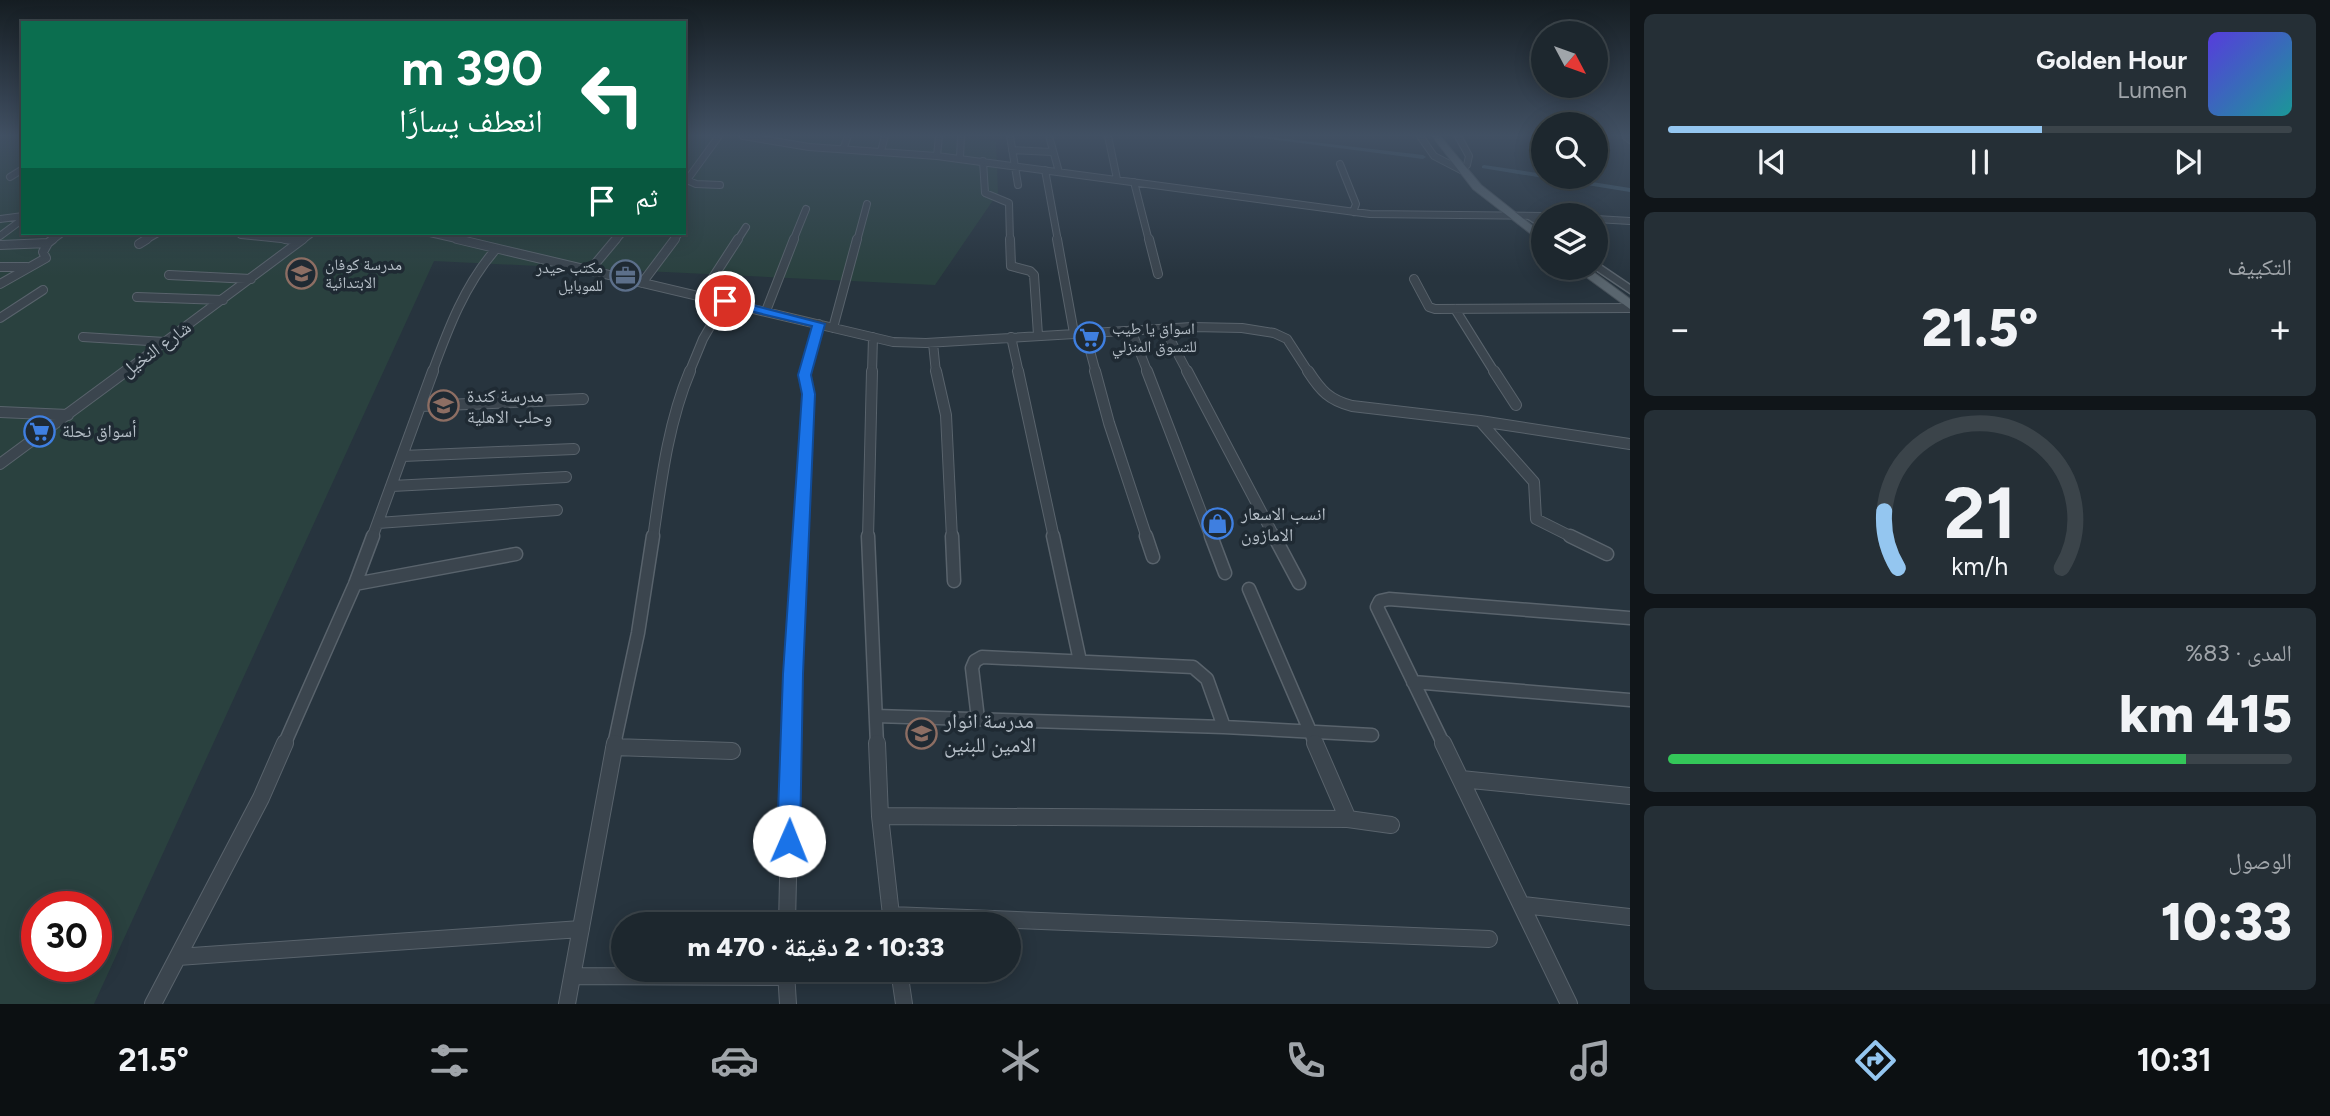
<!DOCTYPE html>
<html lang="ar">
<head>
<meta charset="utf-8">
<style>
  body { margin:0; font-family:Figtree,"Noto Naskh Arabic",sans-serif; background:#252f36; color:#f1f3f6; direction:rtl; height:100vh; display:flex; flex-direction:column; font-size:26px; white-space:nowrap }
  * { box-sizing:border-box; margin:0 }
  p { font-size:23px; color:#a0a5aa }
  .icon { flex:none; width:38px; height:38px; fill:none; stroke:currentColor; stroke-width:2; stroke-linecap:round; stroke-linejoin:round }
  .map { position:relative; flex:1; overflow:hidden; direction:ltr }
  .details { display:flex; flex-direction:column; gap:14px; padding:14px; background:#101519; width:700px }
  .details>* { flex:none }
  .top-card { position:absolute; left:21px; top:21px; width:665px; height:214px; border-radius:0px; box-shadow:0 4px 18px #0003,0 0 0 2px #3b444a; direction:rtl; background:#0b6e4f; color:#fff; overflow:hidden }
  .needle { width:46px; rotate:131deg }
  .buttons { position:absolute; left:1531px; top:21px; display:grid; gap:14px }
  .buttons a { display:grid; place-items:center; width:77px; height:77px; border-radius:50%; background:#1d272e; box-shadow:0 4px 18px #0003,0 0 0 2px #3b444a; font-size:35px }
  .speed { position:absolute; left:21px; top:891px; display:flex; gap:14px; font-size:35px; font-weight:700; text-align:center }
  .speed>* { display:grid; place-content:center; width:91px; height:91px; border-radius:50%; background:#1d272e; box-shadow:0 4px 18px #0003,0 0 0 2px #3b444a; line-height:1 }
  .speed .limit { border:10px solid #d22; background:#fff; color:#111 }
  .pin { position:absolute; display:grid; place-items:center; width:60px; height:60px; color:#fff; margin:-30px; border:4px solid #fff; border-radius:50%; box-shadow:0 2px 7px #0007 }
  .me { position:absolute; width:77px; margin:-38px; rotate:1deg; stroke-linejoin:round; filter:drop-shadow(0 0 5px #0008) }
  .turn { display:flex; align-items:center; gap:24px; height:147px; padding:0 28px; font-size:32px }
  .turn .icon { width:91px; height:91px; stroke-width:2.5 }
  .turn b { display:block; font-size:49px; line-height:60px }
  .then { display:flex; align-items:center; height:66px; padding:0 28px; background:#0003; gap:14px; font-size:26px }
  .big { font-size:52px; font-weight:800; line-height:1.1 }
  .details .card { flex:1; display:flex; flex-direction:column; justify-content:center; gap:10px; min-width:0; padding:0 24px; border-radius:10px; background:#252f36 }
  .details .dial { align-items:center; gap:0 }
  .dial svg { height:182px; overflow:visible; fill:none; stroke:#3b444a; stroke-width:7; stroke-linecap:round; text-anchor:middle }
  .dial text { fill:#f1f3f6; stroke:none }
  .song { display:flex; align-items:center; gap:21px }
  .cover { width:84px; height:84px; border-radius:10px; background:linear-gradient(135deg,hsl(250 70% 55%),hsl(180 70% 35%)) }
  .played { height:7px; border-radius:4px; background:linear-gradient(90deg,#94c6f0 60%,#3b444a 60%) }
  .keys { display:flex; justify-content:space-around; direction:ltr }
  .heat { display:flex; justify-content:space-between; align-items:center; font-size:38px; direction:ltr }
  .charge { height:10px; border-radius:5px; background:linear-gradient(90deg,#34c759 83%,#3b444a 0) }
  .trip { position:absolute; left:611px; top:912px; width:410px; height:70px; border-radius:35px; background:#1d272e; box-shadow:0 4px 18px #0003,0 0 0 2px #3b444a; font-weight:800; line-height:70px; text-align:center; direction:rtl }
  .dock { display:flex; height:112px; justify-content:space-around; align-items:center; background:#0c1012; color:#a0a5aa }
  .dock .icon { width:49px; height:49px }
  .dock .current { color:#94c6f0 }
  .dock b { font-size:32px; color:#f1f3f6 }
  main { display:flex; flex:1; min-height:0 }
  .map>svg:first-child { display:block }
  .green { fill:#2a413f; fill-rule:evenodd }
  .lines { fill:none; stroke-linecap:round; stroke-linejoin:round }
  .canal { fill:#3e5565; fill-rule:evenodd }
  .minor-far4-casing { stroke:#59636c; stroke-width:8 }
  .minor-far3-casing { stroke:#59636c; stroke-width:10 }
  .minor-far2-casing { stroke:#59636c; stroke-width:12 }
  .minor-far1-casing { stroke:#59636c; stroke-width:15 }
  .minor-casing { stroke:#59636c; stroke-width:18 }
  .tertiary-casing { stroke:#59636c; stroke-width:3 }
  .primary-casing { stroke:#47515a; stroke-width:2 }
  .minor-far4 { stroke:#3b454e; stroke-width:6 }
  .minor-far3 { stroke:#3b454e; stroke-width:8 }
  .minor-far2 { stroke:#3b454e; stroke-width:10 }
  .minor-far1 { stroke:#3b454e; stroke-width:12 }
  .minor { stroke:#3b454e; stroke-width:16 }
  .tertiary { fill:#3b454e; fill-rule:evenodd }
  .primary { fill:#59656e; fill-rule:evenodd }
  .route { fill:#1a73e8; stroke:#114b97; stroke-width:2 }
  .labels { text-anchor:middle; stroke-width:7; stroke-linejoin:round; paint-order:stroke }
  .far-poi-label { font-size:16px; fill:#b7c0c9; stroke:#1f2a33; text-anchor:start }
  .street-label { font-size:18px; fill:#b7c0c9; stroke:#1f2a33 }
  .poi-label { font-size:18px; fill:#b7c0c9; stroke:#1f2a33; text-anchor:start }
  .near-poi-label { font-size:21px; fill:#b7c0c9; stroke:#1f2a33; text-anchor:start }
</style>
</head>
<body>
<main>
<section class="details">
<div class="card">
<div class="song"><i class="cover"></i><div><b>Golden Hour</b><p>Lumen</p></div></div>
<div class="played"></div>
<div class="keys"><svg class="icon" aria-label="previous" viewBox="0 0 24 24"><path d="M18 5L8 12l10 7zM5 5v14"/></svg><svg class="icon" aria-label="pause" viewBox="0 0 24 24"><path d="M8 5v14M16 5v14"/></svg><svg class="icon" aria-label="next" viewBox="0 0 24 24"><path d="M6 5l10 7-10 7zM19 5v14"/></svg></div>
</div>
<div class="card"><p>التكييف</p>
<div class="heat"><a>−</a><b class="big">21.5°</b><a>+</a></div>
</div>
<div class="card dial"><svg viewBox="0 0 100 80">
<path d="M14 69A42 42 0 1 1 86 69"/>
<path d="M14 69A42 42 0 0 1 8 44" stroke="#94c6f0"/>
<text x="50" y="56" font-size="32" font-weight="700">21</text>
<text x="50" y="72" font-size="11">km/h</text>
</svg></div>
<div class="card"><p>المدى · 83%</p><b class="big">415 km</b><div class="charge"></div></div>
<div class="card"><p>الوصول</p><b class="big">10:33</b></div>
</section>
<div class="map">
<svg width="1630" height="1004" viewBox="0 0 1630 1004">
  <rect width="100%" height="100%" fill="#27343e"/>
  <path class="green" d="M0,136h23v97h661l1,-97h263l48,5 2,52 -63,92 -501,-24 -340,743h-94zM37,906h59v60h-59z"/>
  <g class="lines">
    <path class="canal" d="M1246,136h15l162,19 3,2 -3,2z
      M1484,165l60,9v3h16l70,11v4l-148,-24v-2z"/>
    <defs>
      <path id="minor-far4" d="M719,136l-32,44 9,4 24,1
        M743,136l66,11 128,9 433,58 174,2
        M1010,136l8,49
        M1049,136l10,36
        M1108,136l9,43
        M1420,136l14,20 27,14 6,-5 2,-9 -11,-20
        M1625,136l5,4
        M843,149l5,-13
        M1012,150l40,2
        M881,151l4,-15
        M937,156l2,-20
        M960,158l1,-22
        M983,161l2,32 24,10 1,38
        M1340,164l16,40 -3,8
        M1045,170l13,71
        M10,177l13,-8
        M1134,182l15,59
        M0,219l23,-3
        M1596,219l34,2
        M430,233l35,8
        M241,235l59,6
        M0,236l23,-17
        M51,241l11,-8
        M144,241l14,-8
        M301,241l11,-8
        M615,241l7,-8
        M673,241l5,-6
        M737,241l9,-14
        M793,241l13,-32
        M857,241l10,-37"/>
      <path id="minor-far3" d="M285,239l15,2
        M457,239l436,103 33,1 266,-16 50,1 32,5 13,6 22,34
        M1010,239l1,27 19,5 4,4 4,60
        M1057,239l17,94
        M1149,239l9,35
        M139,244l8,-5
        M0,245l48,-2 5,-4
        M0,267h27
        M590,270l26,-31
        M169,275l82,4
        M1414,279l15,28 6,2 195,-1
        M642,283l33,-44
        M0,284l46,-26 -3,-6 5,-9
        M701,296l37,-57
        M137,297l86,3
        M1455,309l40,64
        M766,311l28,-72
        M0,318l43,-28
        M833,328l24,-89
        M1164,328l24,45
        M1131,330l17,43
        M1085,332l11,41
        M83,337l82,5
        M1011,337l8,36
        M933,343l3,30
        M123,373l180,-134
        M432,373c16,-44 33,-89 64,-124
        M689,373l14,-34 22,-38
        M805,373l14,-49
        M872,373l1,-36"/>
      <path id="minor-far2" d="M936,371l10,44 6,123
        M1018,371l36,167
        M1095,371l14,52 38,115
        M1147,371l64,167
        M1187,371l88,167
        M1308,371c13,20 21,29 44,35l128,15 150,23
        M1494,371l22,34
        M421,406l162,-7
        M0,412l68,3
        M1480,421l54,61 2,37 38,19
        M403,456l171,-7
        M0,464l126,-93
        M392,486l174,-9
        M378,523l179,-13
        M372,538l61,-167
        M653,538c8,-56 15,-115 37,-167
        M800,538l8,-144 -3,-23
        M868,538l4,-167"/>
      <path id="minor-far1" d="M868,536l9,209
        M952,536l2,45
        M1053,536l27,125
        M1146,536l7,21
        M1211,536l14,37
        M1274,536l25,47
        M1570,536l37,18
        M355,584l161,-30
        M1249,589l67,156
        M1413,682l217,18
        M876,716l348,11 148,8
        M978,719l-6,-51 3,-7 7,-4 211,10 14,12 17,48
        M284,745l71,-161 18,-48
        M614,745l24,-112 15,-97
        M791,745l9,-209
        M1444,745l-67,-138 3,-6 9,-2 241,19"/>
      <path id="minor" d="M877,743l3,73 12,108
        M1315,743l33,76
        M1443,743l126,261
        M614,747l118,4
        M1461,779l169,17
        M880,816l468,3 43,6
        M1523,905l107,12
        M891,915l598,24
        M787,924l4,-181
        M178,957l403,-28
        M899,970l5,34
        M786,972l2,32
        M572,976l214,1
        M153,1004l108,-206 24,-55
        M567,1004l48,-261"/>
      <path id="tertiary" d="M1527,214h6l11,7v8l-17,-11z
        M1596,262l34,23v8l-37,-25h3z"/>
      <path id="primary" d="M1432,136h8l41,49 63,50v9l-71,-55z
        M1574,268h14l42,31v10z"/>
    </defs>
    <use href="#minor-far4" class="minor-far4-casing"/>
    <use href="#minor-far3" class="minor-far3-casing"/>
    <use href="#minor-far2" class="minor-far2-casing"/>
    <use href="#minor-far1" class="minor-far1-casing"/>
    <use href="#minor" class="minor-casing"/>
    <use href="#tertiary" class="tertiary-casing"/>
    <use href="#primary" class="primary-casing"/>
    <use href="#minor-far4" class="minor-far4"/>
    <use href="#minor-far3" class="minor-far3"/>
    <use href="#minor-far2" class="minor-far2"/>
    <use href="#minor-far1" class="minor-far1"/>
    <use href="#minor" class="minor"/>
    <use href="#tertiary" class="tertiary"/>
    <use href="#primary" class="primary"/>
  </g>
  <linearGradient id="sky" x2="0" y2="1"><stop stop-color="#151d22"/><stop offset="0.49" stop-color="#415063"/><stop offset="1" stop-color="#415063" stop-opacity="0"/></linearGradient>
  <rect width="1630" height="276" fill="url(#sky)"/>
  <path class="route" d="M725,298l100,26 -14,51 4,19 -12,280 -3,167 -3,7 -8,3 -8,-3 -4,-7 6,-167 19,-280 -4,-19 14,-49 -91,-22 -2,-3z"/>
  <defs>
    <symbol id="school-ring" viewBox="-11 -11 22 22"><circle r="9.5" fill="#1f2a33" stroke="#8d6e63" stroke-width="1.5"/><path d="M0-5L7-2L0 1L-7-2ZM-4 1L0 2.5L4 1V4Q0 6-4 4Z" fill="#8d6e63"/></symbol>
    <symbol id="office-ring" viewBox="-11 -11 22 22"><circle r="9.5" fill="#1f2a33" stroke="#5c6f8a" stroke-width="1.5"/><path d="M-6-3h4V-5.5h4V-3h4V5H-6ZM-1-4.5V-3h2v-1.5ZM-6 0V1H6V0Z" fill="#5c6f8a"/></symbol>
    <symbol id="supermarket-ring" viewBox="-11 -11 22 22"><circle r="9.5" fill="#1f2a33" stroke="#3f7fe0" stroke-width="1.5"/><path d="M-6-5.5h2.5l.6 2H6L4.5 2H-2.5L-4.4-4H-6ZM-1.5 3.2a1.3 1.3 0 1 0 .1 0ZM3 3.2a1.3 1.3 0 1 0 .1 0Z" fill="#3f7fe0"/></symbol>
    <symbol id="shop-ring" viewBox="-11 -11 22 22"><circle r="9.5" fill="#1f2a33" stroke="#3f7fe0" stroke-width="1.5"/><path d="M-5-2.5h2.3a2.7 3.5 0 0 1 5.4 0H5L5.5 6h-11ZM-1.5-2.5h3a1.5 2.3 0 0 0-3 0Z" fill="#3f7fe0"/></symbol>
  </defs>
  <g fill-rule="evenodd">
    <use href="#school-ring" x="284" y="256" width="35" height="35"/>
    <use href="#office-ring" x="608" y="258" width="35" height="35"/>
    <use href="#supermarket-ring" x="1072" y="320" width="35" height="35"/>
    <use href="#school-ring" x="426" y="388" width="35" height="35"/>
    <use href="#supermarket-ring" x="22" y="414" width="35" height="35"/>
    <use href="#shop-ring" x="1200" y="506" width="35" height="35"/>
    <use href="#school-ring" x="904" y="716" width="35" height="35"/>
  </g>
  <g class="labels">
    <g class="far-poi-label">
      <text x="325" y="270">مدرسة كوفان<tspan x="325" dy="18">الابتدائية</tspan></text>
      <text x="603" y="273" text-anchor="end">مكتب حيدر<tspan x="603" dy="18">للموبايل</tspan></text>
      <text x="1112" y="334">اسواق يا طيب<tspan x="1112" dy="18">للتسوق المنزلي</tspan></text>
    </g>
    <g class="street-label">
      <text transform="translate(156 349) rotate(-36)" y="6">شارع النخيل</text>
    </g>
    <g class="poi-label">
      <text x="467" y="402">مدرسة كندة<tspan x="467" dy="21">وحلب الاهلية</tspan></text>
      <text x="62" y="437">أسواق نحلة</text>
      <text x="1241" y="520">انسب الاسعار<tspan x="1241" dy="21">الامازون</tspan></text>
    </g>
    <g class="near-poi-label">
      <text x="944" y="728">مدرسة انوار<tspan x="944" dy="24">الامين للبنين</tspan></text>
    </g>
  </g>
</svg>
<div class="buttons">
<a><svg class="needle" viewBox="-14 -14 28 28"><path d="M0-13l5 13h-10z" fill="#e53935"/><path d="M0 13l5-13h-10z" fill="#a0a5aa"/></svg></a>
<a><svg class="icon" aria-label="search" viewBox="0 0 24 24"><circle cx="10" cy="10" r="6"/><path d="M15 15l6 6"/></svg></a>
<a><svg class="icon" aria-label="layers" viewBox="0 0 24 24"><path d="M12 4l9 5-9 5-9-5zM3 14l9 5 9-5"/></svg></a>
</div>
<div class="speed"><div class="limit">30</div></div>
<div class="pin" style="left:725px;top:301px;background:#d93025"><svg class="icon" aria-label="arrive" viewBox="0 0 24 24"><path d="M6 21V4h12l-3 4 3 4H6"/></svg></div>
<svg class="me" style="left:789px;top:841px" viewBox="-20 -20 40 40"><circle r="19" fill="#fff"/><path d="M0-13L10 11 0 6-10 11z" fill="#1a73e8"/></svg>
<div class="trip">10:33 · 2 دقيقة · 470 m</div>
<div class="top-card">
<div class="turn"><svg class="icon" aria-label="left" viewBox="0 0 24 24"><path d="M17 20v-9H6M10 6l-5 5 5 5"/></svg><div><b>390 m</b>انعطف يسارًا</div></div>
<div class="then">ثم<svg class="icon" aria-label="arrive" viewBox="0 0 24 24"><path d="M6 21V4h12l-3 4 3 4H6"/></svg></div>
</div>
</div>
</main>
<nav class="dock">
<b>10:31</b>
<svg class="icon current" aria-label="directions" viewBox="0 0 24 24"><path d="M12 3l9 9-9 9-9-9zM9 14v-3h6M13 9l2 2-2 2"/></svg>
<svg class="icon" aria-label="music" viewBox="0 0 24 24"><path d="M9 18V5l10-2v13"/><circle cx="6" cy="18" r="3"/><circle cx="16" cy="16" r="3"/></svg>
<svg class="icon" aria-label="phone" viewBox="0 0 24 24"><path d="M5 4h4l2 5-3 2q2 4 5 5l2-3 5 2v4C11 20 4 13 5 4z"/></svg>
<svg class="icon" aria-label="climate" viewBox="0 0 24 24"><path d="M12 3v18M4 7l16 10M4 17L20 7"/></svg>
<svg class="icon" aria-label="car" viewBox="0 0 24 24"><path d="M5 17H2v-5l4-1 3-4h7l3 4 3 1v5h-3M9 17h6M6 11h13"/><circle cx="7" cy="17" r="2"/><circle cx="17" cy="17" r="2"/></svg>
<svg class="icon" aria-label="filters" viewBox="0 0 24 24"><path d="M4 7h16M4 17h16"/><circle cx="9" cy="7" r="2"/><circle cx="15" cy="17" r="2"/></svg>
<b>21.5°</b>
</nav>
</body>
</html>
